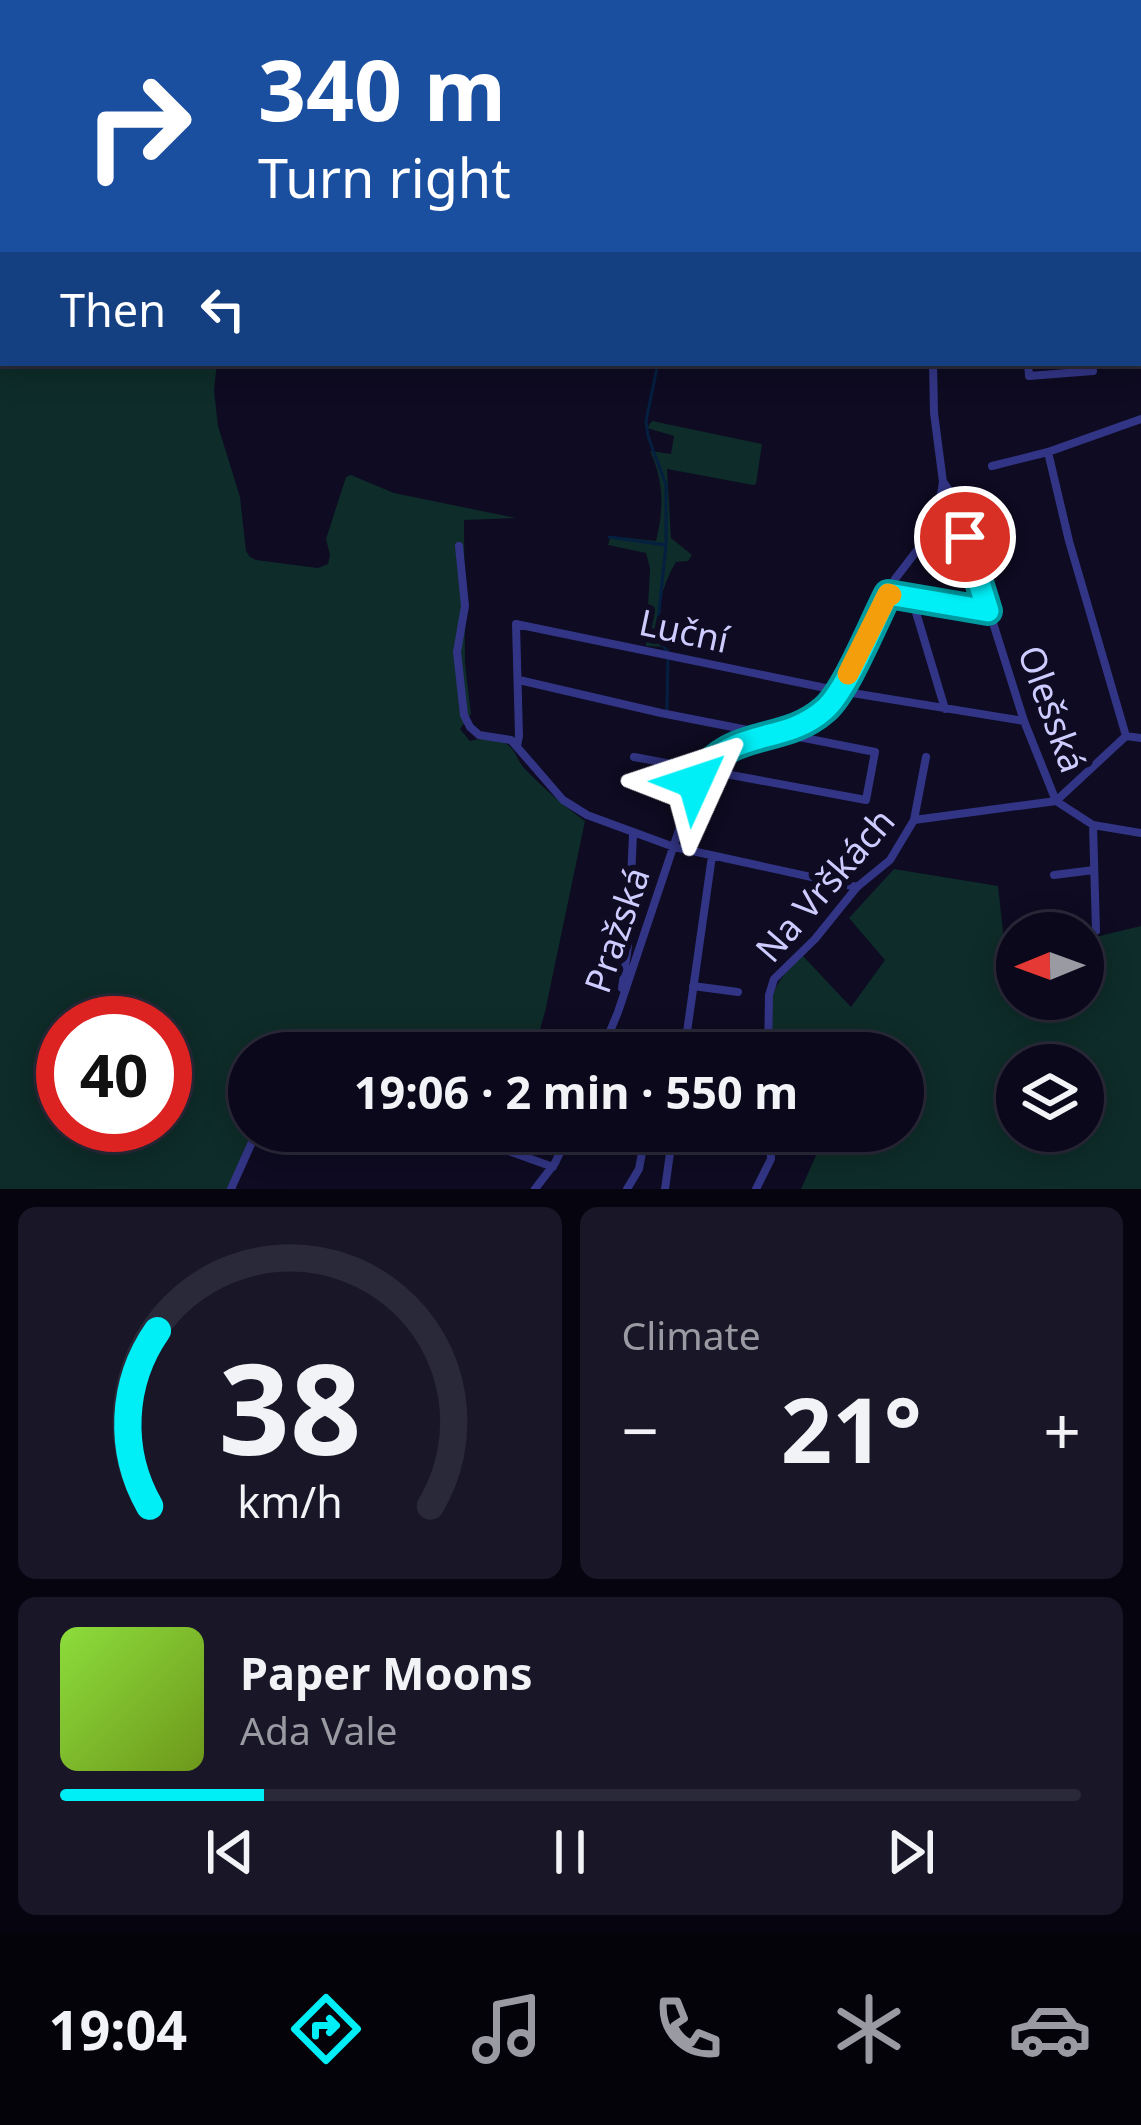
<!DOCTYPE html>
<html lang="en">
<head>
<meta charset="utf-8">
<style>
  body { margin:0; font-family:"Noto Sans",sans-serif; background:#181627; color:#f1f3f6; height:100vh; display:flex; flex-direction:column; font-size:45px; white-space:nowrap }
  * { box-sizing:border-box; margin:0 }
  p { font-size:39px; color:#999aa2 }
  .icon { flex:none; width:66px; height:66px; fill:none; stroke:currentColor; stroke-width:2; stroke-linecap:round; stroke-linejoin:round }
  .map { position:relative; height:1189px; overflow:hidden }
  .sheet { display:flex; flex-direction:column; gap:18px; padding:18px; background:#06040e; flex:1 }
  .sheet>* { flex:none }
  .hud { position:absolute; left:0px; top:0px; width:1143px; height:366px; box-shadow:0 6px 30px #0003,0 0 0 3px #2a2939; background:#1a4fa0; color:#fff; overflow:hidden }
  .needle { width:78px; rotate:269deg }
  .buttons { position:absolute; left:996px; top:912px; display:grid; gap:24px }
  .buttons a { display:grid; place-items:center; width:108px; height:108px; border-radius:50%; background:#0a081a; box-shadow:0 6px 30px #0003,0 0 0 3px #2a2939; font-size:60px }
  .speed { position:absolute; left:36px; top:996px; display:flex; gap:24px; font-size:60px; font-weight:700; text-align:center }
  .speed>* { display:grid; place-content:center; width:156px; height:156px; border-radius:50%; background:#0a081a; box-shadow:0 6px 30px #0003,0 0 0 3px #2a2939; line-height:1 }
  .speed .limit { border:18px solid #d22; background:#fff; color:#111 }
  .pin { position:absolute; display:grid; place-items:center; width:102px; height:102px; color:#fff; margin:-51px; border:6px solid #fff; border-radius:50%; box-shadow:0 3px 12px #0007 }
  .me { position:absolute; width:132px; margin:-66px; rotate:48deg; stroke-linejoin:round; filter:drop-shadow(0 0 9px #0008) }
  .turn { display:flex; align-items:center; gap:42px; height:252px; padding:0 60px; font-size:54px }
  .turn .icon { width:156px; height:156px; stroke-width:2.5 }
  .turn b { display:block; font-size:84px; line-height:102px }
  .then { display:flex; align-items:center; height:114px; padding:0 60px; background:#0003; gap:24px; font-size:45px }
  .big { font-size:90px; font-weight:700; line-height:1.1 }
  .sheet .widget { flex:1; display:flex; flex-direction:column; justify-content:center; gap:18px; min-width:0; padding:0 42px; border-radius:18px; background:#181627 }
  .sheet .dial { align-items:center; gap:0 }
  .dial svg { height:312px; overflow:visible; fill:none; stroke:#2a2939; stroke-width:7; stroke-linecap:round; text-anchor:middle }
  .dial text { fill:#f1f3f6; stroke:none }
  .song { display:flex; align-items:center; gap:36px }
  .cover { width:144px; height:144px; border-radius:18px; background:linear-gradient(135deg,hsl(90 70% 55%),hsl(80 70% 35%)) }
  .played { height:12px; border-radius:6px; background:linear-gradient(90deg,#00eff7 20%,#2a2939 20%) }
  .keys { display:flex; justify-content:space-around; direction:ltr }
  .heat { display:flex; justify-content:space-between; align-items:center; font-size:66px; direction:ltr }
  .sheet .tiles { flex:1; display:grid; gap:18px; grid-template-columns:1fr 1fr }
  .widget:last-child { grid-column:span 2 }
  .trip { position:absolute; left:228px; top:1032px; width:696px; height:120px; border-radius:60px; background:#0a081a; box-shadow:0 6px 30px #0003,0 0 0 3px #2a2939; font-weight:700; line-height:120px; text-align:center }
  .tabs { display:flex; height:192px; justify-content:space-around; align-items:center; background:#04030a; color:#999aa2 }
  .tabs .icon { width:84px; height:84px }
  .tabs .active { color:#00eff7 }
  .tabs b { font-size:54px; color:#f1f3f6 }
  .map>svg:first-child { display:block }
  .green { fill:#0e2c29; fill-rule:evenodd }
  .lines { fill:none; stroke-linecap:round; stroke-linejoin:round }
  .stream { stroke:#051f41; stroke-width:3 }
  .minor { stroke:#323585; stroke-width:8 }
  .route-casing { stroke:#009ba1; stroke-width:30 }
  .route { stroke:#00eff7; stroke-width:21 }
  .slow { stroke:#f59e0b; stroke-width:21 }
  .labels { text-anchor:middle; stroke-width:12; stroke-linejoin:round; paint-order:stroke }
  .street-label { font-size:36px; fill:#ceccff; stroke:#0e0b22 }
</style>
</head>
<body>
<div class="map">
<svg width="1141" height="1189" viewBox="0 0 1141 1189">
  <rect width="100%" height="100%" fill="#0e0b22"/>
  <path class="green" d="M3,332v31h214l-3,27 4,36 22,71 6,54 4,6 6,3 62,8 10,-4 2,-9 -4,-16 20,-62 5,-2 43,18 122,25 -52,2 1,144 6,50 -11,15 10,12c13,-3 27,-4 38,4 8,6 10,17 17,24 18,19 39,37 60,52l-40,191 -12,41h-284v78h4l-26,58h-227v-856zM63,1023h102v102h-102z
    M652,421l110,23 -6,40 -3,1 -86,-16 4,69 21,17 -4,6 -12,1c-14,23 -26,62 -10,85l-20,-1 4,-78 -4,-15 -38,-8 3,-9 45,5c8,-32 8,-60 -6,-90l21,3 3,-18 -27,-8z
    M894,869l104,17 8,72 11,-2v43h66v-59l58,-14v263h-340l26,-58h76v-78h-76l5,-11 -25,-10 -14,16 -1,5h-22c1,-52 -7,-59 32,-98l49,52 34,-47 -36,-42zM1017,1065h66v66h-66z"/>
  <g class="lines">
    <path class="stream" d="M665,0v3
      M929,3v-3
      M658,363l-12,58 2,15 18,49v60l-9,86 2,10 9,11 -1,58
      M609,537l57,8"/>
    <path class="minor" d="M244,0l6,3
      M412,0l2,3
      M93,3v-3
      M157,3l1,-3
      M450,3l2,-3
      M0,4h3
      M0,73h3
      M0,135h3
      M1140,228h1
      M1140,304l1,-1
      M1028,363l1,13 64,-5 -1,-8
      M1048,452l21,89 57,195
      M992,466l56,-14 93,-33
      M944,483l9,13 71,225 32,80 37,24 48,8
      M459,546l6,60 -8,46 7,63 6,12 9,8 32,5 52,60 24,15 87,32 183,40
      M888,594l101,17
      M912,599l33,110
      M519,680l142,33 102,20
      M1126,736l15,2
      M517,746l2,-10 -3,-112 324,67 184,30
      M634,757l232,43 9,-48 -96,-19
      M914,820l12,-63
      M1093,825l3,106
      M1054,875l40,-5
      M693,986l45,6
      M622,988l6,-42 5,-112
      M605,1043l28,10
      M601,1053l17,-41 77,-230c37,-62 103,-33 145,-91l55,-112 27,-35 19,-50 2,-12 -9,-69 -1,-50
      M684,1053l28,-197
      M768,1053l1,-58 5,-16 41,-40 42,-52 33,-27 24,-40 142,-19 70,-65
      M408,1131l84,14 61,22
      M231,1189l26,-58
      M535,1189l20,-26 15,-32
      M627,1189l12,-20 7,-38
      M665,1189l8,-58
      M756,1189l15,-30 -1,-28"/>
  </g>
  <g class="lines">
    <defs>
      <path id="route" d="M695,782c34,-57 87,-35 129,-72 22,-18 49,-87 64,-116l100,17 -23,-74"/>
    </defs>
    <use href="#route" class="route-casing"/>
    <use href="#route" class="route"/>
    <path class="slow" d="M848,674l40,-80 3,1"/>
  </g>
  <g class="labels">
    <g class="street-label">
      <text transform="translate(684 631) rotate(12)" y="13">Luční</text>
      <text transform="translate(1052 709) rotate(70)" y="13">Olešská</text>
      <text transform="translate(825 885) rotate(-49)" y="13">Na Vrškách</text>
      <text transform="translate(617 930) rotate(-71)" y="13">Pražská</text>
    </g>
  </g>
</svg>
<div class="buttons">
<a><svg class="needle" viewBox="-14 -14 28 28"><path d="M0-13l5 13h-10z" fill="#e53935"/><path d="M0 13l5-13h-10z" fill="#999aa2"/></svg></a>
<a><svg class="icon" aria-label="layers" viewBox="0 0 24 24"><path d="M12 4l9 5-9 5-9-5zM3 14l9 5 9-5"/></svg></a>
</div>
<div class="speed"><div class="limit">40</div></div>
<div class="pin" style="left:965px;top:537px;background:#d93025"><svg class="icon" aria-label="arrive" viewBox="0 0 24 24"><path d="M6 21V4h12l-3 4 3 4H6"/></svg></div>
<svg class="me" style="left:695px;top:782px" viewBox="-20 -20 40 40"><path d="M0-17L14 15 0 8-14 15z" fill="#00eff7" stroke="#fff" stroke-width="4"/></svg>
<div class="trip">19:06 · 2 min · 550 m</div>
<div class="hud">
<div class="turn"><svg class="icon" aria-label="right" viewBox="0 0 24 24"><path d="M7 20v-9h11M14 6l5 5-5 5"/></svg><div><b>340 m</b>Turn right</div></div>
<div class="then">Then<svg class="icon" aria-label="left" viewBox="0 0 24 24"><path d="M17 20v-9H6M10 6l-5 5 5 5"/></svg></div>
</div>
</div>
<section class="sheet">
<div class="tiles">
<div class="widget dial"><svg viewBox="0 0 100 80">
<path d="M14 69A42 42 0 1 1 86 69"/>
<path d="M14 69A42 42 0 0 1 16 24" stroke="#00eff7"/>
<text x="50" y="56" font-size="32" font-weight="700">38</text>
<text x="50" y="72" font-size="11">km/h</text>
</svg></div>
<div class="widget"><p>Climate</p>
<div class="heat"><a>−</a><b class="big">21°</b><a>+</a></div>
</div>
<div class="widget">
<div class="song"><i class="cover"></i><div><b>Paper Moons</b><p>Ada Vale</p></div></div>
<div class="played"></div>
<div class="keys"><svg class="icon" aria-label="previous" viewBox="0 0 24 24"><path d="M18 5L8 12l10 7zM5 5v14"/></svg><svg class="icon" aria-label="pause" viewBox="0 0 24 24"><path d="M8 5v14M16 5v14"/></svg><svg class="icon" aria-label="next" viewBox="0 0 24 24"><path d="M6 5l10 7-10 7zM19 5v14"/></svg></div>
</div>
</div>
</section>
<nav class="tabs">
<b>19:04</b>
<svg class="icon active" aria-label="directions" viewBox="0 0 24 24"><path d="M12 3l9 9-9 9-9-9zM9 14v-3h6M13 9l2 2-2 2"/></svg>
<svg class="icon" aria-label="music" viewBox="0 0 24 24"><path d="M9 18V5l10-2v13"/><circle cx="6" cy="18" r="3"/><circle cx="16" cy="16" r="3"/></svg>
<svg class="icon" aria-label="phone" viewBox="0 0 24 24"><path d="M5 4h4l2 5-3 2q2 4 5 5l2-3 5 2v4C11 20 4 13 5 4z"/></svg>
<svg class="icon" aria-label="climate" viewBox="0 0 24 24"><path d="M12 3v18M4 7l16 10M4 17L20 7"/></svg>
<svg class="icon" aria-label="car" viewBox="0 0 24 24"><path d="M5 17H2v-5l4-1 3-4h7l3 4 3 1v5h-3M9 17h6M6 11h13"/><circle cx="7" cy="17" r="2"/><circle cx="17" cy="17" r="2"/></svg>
</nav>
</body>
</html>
